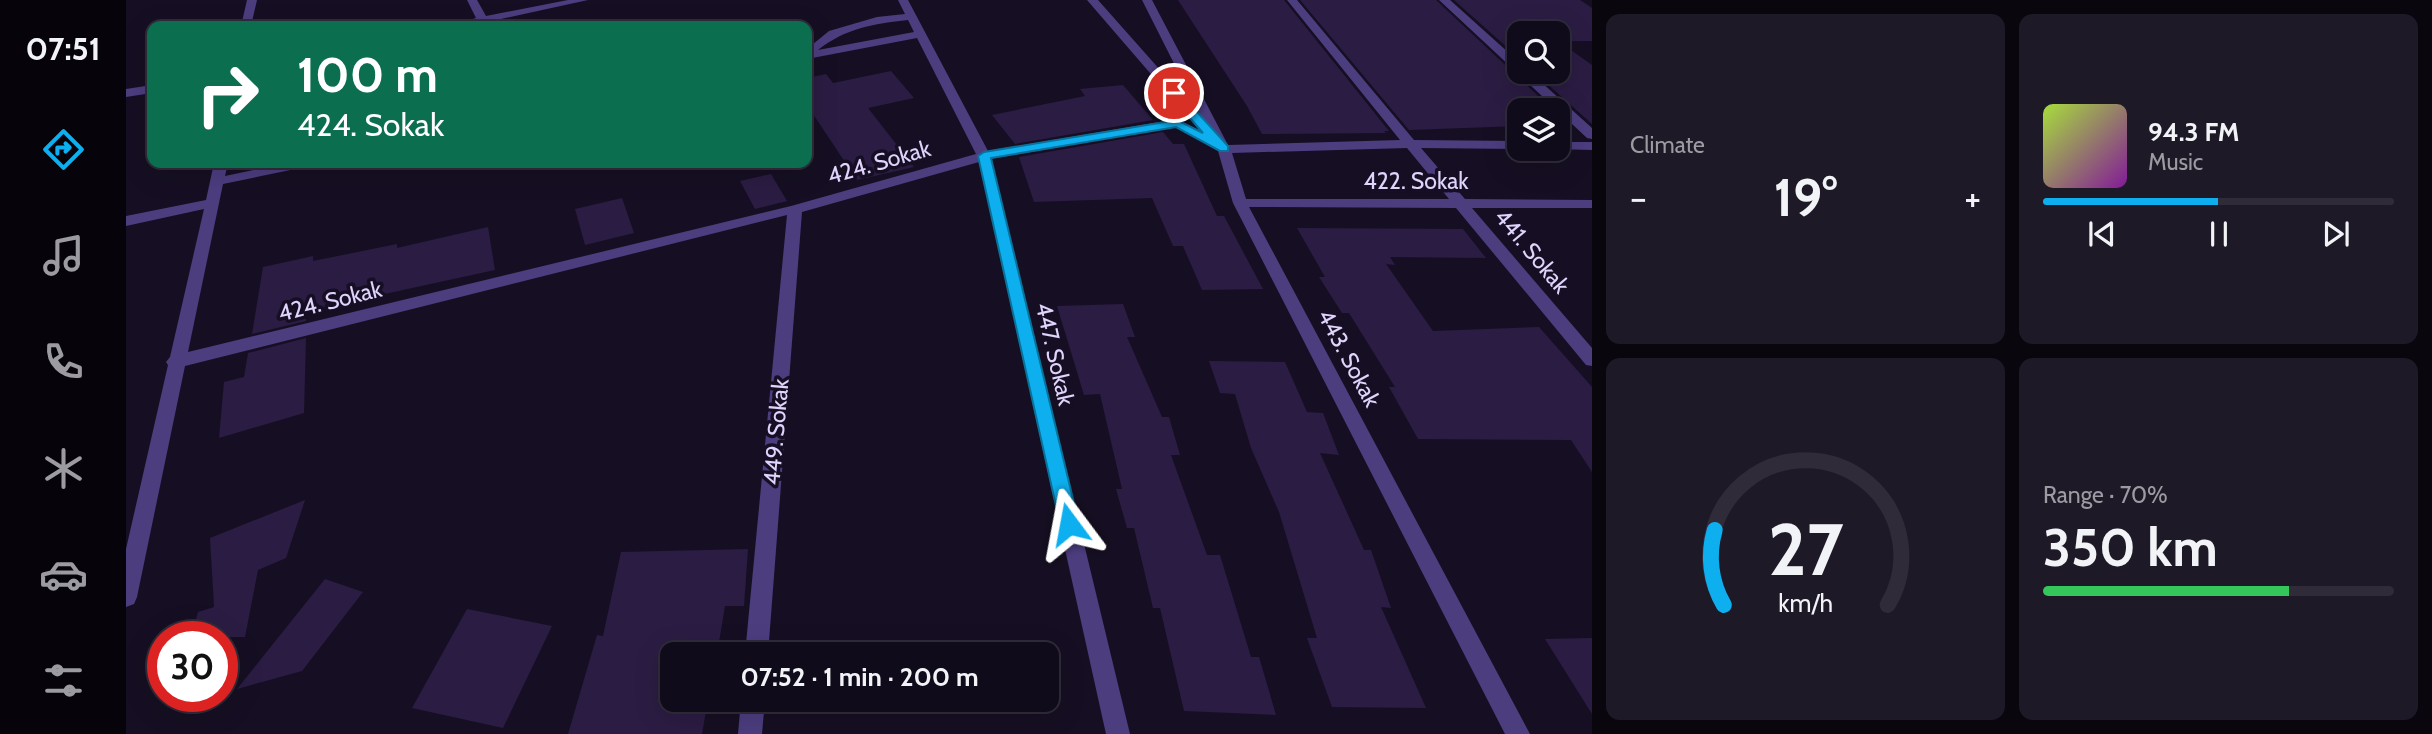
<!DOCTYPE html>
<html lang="en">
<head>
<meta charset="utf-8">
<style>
  body { margin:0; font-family:Cabin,sans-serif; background:#1e1927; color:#f1f3f6; height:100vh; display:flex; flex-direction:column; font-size:26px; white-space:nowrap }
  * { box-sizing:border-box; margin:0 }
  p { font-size:23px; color:#9c9ba2 }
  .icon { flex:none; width:38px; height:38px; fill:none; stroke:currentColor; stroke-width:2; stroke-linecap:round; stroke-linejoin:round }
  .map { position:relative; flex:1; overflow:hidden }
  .side { display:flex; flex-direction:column; gap:14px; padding:14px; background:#09060e; width:840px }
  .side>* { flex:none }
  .hud { position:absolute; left:21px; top:21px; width:665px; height:147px; border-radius:14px; box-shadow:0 7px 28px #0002,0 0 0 2px #302b39; background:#0b6e4f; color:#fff; overflow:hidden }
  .buttons { position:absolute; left:1381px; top:21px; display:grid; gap:14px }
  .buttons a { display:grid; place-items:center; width:63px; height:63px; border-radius:14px; background:#100b1a; box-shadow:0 7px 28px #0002,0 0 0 2px #302b39; font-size:35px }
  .speed { position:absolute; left:21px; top:621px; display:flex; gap:14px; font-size:35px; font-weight:700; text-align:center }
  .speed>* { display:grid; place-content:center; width:91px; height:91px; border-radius:50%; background:#100b1a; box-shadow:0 7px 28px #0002,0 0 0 2px #302b39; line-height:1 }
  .speed .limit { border:10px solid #d22; background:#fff; color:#111 }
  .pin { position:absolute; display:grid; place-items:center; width:60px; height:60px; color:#fff; margin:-30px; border:4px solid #fff; border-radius:50%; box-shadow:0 2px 7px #0007 }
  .me { position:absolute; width:77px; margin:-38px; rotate:347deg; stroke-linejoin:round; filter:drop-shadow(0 0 5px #0008) }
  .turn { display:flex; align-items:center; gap:24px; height:147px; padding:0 35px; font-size:32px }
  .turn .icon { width:91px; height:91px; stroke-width:2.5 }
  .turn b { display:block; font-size:49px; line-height:60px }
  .big { font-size:52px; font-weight:700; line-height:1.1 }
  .side .widget { flex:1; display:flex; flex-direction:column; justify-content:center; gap:10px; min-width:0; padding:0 24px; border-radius:14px; background:#1e1927 }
  .side .dial { align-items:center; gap:0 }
  .dial svg { height:182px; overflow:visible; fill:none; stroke:#302b39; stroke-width:7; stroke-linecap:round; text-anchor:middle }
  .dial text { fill:#f1f3f6; stroke:none }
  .song { display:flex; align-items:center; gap:21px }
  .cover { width:84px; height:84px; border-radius:10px; background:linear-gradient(135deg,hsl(80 70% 55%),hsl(290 70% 35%)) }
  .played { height:7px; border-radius:4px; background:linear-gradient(90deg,#0dafef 50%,#302b39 50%) }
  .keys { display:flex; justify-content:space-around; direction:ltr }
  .heat { display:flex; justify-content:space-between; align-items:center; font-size:38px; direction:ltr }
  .charge { height:10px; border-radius:5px; background:linear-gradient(90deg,#34c759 70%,#302b39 0) }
  .side .tiles { flex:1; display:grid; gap:14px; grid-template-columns:repeat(2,1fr) }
  .trip { position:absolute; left:534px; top:642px; width:399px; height:70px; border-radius:14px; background:#100b1a; box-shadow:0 7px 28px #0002,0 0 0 2px #302b39; font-weight:700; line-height:70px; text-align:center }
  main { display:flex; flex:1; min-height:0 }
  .tabs { display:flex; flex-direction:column; width:126px; justify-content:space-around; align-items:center; background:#06040a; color:#9c9ba2 }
  .tabs .icon { width:49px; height:49px }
  .tabs .active { color:#0dafef }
  .tabs b { font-size:32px; color:#f1f3f6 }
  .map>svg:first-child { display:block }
  .building { fill:#2b1c43 }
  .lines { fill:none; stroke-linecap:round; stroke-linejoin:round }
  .minor { fill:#4c3d7f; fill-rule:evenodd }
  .route { fill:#0dafef; stroke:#08729b; stroke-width:2 }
  .labels { text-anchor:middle; stroke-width:7; stroke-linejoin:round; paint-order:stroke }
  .street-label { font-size:23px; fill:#e0d4fd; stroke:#160f23 }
</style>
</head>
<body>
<main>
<nav class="tabs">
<b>07:51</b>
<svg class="icon active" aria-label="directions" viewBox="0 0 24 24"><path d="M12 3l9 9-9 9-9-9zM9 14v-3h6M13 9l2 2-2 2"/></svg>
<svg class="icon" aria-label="music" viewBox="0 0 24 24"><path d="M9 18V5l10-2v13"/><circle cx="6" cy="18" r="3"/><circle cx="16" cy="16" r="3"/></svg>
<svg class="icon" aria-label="phone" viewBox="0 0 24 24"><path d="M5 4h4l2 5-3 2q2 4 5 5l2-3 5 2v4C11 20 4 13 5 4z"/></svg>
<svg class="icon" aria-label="climate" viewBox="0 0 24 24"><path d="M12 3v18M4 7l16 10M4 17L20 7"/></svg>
<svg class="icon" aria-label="car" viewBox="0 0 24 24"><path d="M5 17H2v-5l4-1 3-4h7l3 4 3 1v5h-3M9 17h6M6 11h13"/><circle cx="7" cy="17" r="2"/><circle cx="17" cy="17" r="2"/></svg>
<svg class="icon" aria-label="filters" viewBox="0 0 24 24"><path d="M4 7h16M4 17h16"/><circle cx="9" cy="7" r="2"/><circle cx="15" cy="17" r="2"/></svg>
</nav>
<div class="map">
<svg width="1466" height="734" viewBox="0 0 1466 734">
  <rect width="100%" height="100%" fill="#160f23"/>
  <path class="building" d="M1052,0h106l105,131h-5l2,2 -124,1 -15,-28z
    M1174,0h136l117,110h-34v16l-110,4z
    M1328,0h126l12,8v33h-34l34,24v59l-58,-52h24v-39h-39v25z
    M765,71l23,27 -46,10 46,59 -57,13 -50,-75v-27l19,-4 7,9z
    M997,85l30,35 -138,24 -23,-29 93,-19 -5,-7z
    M1037,132l10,12h11l33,72h7l39,73 -61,1 -19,-44h-10l-21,-48 -118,4 -15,-45z
    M645,174l16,27 -32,8 -15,-28z
    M496,198l12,35 -49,12 -10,-36z
    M362,227l7,43 -189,41v10l-54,13 11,-67 50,-11v5l84,-17v4z
    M1171,228l166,1 23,29 -96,-1 5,8 -9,-1 47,67 106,-4 53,60v85l-21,-32 -153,-1 -29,-52h6l-46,-74h-7l-23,-36h6z
    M997,304l12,33h-8l35,80h7l11,38h-9l36,100h13l31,102h8l17,58 -92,-4 -24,-103h-7l-19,-80h-7l-11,-39h6l-22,-95 -16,1 -27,-89z
    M180,338l-2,75 -85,25 5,-56 20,-5 4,-24z
    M1083,361l76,1 22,50 16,1 16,42 -19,-2 44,97h7l20,58 -10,-1 45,101 -94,-1 -25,-69h10l-38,-126 -28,-64 -16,-54 -15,-1z
    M179,500l-19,58 -28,12 -13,67h-54l7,-25 16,-5 -4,-69z
    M622,549l-4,57h-19l-8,48h-45v46h36l-6,34h-134l29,-99 6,1 18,-84z
    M199,579l38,13 -61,79 -65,18z
    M341,609l85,17 -49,102 -91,-20z
    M1466,638v76l-47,-75z"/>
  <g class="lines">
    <path class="minor" d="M121,0h10l-6,26h-10z
      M341,0h10l9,16 82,-16h20l-119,26h-20l27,-8z
      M772,0h10l80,151 189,-32 34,18 -3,-6h-8l-113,-131h11l102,115 -58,-115h10l76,145 172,-5 -113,-140h10l117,140 105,1v8l-98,-1 44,51 127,1v8h-120l120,140v18l-6,-1 -130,-157 -207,-1 281,527h-25l-272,-531 -15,-52 -43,-24 -184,32 139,575h-24l-127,-572 -177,50 -34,442h-23l42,-439 -602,151 -48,231 -3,7 -8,3v-58l42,-184 -2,-3 4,-5 34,-148 -78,17v-10l80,-16 8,-37h14l-3,13 62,-13h25l-7,4 -82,17 -35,168 603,-146 185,-52 -59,-116 -110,21v-10l22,-18 48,-14 28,-3zM782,20l6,12 -96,18c28,-22 55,-26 90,-30zM1281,148l42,51h-203l-14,-46z
      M1313,0h11l69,62v10h11l62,56v11l-5,-1z
      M26,85v8l-26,4v-8z
      M1432,142h34v8l-39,-1h5z
      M615,700h24l-3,34h-24z"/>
  </g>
  <path class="route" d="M1044,91h8l50,55v5h-8l-44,-24 -185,31 88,366 -3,5h-13l-3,-5 -82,-368 6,-4 193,-32 26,13 -33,-38z"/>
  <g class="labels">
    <g class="street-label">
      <text transform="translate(753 162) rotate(-16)" y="8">424. Sokak</text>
      <text x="1290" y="189">422. Sokak</text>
      <text transform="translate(1406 251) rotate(50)" y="8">441. Sokak</text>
      <text transform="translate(204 301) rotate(-14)" y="8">424. Sokak</text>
      <text transform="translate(929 354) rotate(77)" y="8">447. Sokak</text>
      <text transform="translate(1223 358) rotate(62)" y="8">443. Sokak</text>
      <text transform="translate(650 432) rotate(-85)" y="8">449. Sokak</text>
    </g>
  </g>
</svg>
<div class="buttons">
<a><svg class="icon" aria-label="search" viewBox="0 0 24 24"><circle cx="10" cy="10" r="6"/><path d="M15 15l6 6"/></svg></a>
<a><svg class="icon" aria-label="layers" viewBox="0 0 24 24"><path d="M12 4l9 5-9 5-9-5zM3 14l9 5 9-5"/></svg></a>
</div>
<div class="speed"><div class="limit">30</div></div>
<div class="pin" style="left:1048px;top:93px;background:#d93025"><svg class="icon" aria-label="arrive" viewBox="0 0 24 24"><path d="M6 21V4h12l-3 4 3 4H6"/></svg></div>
<svg class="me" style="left:943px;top:524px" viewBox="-20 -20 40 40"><path d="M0-17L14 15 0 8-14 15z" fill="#0dafef" stroke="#fff" stroke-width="4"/></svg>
<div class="trip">07:52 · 1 min · 200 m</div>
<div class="hud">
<div class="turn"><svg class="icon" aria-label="right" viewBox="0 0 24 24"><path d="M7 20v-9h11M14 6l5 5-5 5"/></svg><div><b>100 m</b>424. Sokak</div></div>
</div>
</div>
<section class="side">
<div class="tiles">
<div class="widget"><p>Climate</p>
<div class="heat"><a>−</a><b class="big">19°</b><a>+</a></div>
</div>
<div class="widget">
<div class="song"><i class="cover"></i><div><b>94.3 FM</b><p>Music</p></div></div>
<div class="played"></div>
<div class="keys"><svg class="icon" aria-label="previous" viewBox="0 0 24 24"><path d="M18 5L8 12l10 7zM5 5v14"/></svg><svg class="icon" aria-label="pause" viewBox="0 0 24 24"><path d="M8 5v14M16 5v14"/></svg><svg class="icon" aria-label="next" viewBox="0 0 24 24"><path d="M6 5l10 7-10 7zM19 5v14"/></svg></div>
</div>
<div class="widget dial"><svg viewBox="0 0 100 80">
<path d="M14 69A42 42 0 1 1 86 69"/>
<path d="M14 69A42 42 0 0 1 10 36" stroke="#0dafef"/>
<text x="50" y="56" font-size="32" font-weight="700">27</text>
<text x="50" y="72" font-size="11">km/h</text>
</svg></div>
<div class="widget"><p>Range · 70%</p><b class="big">350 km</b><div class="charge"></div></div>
</div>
</section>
</main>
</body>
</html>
